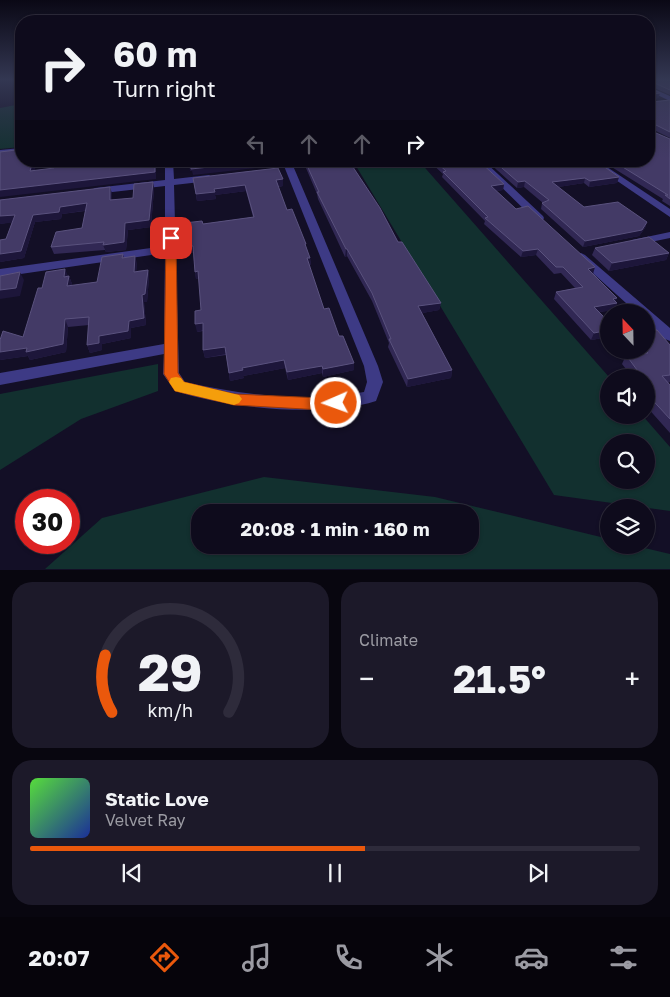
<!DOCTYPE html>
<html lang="en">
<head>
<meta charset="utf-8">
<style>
  body { margin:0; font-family:"Golos Text",sans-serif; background:#1c1929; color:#f1f3f6; height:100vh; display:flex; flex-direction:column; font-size:19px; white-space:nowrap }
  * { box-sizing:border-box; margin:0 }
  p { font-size:16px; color:#9b9ba3 }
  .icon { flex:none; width:28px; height:28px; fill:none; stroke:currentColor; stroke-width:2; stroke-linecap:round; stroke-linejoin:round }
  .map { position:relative; height:570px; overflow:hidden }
  .details { display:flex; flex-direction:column; gap:12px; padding:12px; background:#08060f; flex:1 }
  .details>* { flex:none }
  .guide { position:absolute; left:15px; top:15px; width:640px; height:152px; border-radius:20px; box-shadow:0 1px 4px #0004,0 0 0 1px #2e2b3b; background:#0e0b1c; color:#f1f3f6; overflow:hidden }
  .needle { width:32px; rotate:338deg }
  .controls { position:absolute; left:600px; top:304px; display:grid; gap:10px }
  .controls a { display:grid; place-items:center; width:55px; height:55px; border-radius:50%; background:#0e0b1c; box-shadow:0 1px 4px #0004,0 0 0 1px #2e2b3b; font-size:25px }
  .speed { position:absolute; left:15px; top:489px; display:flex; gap:10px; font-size:25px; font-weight:700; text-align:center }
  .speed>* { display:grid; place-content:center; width:65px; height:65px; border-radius:50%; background:#0e0b1c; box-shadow:0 1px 4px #0004,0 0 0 1px #2e2b3b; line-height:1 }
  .speed .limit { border:8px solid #d22; background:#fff; color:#111 }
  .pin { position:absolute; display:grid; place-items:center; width:42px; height:42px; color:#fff; margin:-21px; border-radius:10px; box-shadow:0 2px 8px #0006 }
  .me { position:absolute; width:55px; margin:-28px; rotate:268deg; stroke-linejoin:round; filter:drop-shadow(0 0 4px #0008) }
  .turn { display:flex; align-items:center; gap:18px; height:105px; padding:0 15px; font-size:22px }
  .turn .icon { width:65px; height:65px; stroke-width:2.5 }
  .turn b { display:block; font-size:35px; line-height:42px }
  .lanes { display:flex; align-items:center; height:48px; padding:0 15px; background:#0003; justify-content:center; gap:25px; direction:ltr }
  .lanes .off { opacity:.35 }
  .big { font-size:38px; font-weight:700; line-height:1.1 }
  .details .tile { flex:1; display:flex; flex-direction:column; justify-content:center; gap:8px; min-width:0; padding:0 18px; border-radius:20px; background:#1c1929 }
  .details .dial { align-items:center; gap:0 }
  .dial svg { height:130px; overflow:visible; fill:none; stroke:#2e2b3b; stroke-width:7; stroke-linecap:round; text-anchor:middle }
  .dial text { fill:#f1f3f6; stroke:none }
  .song { display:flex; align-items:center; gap:15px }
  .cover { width:60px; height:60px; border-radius:8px; background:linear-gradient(135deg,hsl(110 70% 55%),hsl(230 70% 35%)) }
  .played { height:5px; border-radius:2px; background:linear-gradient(90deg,#ea580c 55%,#2e2b3b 55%) }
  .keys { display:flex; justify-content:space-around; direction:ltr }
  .heat { display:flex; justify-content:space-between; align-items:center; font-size:28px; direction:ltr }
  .details .tiles { flex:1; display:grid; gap:12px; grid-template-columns:1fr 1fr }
  .tile:last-child { grid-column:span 2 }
  .trip { position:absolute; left:191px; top:504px; width:288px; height:50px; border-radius:20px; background:#0e0b1c; box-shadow:0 1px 4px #0004,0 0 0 1px #2e2b3b; font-weight:700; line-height:50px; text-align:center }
  .tabs { display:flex; height:80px; justify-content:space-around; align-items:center; background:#06040b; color:#9b9ba3 }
  .tabs .icon { width:35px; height:35px }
  .tabs .on { color:#ea580c }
  .tabs b { font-size:22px; color:#f1f3f6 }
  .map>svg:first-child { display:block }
  .green { fill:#12302f; fill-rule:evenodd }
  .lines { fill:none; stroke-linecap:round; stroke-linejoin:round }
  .minor { fill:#3d3a85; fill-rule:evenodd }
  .wall { fill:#312854 }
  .shaded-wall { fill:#1d163a }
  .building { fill:#433a66; stroke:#5a527e }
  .route { fill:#ea580c; stroke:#983908 }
  .slow { fill:#f59e0b }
</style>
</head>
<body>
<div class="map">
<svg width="670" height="570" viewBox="0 0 670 570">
  <rect width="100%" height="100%" fill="#130f26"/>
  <path class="green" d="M21,104v43l-21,2v-41z
    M353,161h66l190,216v38h33l28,32v64l-116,-16zM609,442h37v38h-37z
    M158,364v27l-77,28 -81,51v-76z
    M264,477l171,20 174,42v6h23l38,9v15h-625l57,-51zM470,512v33h-270v-33z"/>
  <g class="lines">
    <path class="minor" d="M649,87l21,9v5l-21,-10z
      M21,148v5l-21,3v-6z
      M165,161h8l1,18 35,-4 5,3 -5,3 -35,4 5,188 6,9c58,13 120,21 179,10l3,-10 -3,-16 -82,-205h9l87,205 5,16 -7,19c-53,17 -149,7 -201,-10l-12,-17 1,-20 -164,31v-12l164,-29 1,-91 -165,24v-8l165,-23v-60l-70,8 -5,-3 5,-3 70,-8z
      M475,161h9l59,55 1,2 -1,2h-8z
      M588,161h10l72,48v8z
      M670,232v6l-34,7 -6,-3 2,-2z
      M581,253l4,2 85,73v13l-5,-2 -19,-16v-11h-10l-59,-53 -2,-2z"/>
  </g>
  <path class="wall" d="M649,80h21v15l-20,-9v2l10,5 -2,5 -9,2 2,2 19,-2v38l-20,-10 -1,2 21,9v67l-8,-5 1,-2 -61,-38h47z
    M303,161h46l49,81 43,61 -2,7 -17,3 30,57 -1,8 -44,9 -19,-40 1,-4 -17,-42 -25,-45 -2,1 -27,-58 -1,-5z
    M429,161h50l25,23 -1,6 -7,1 20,18 77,64 24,30 -3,7 -15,2 10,10v15l-18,3 -37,-41 2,-7 19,-4 -14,-15 -7,1 -18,-19 -15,2 -37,-33 1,-3 -43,-44 1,-3z
    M487,161h109l23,16 -2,6 -28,4 -5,-4 -26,4 26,20 63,15 -2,6 -6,8 -56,11 -42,-38 1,-6h1l-19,-16 -7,1z
    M193,178l90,8 -5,1 9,23 23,48 1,7h-2l15,44 30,54v7l-31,7 -1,-4 -34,7 -3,-12 -42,8 1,2 -14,3 -4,-26 -21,3 -2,-8v-19l-6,1 4,-22 -2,-31h-3l-3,-26h-2l-2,-12h-3l-1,-7 17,-13 1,3 50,-7 -7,-26 -31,4 1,4 -19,2z
    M153,182l1,7 -3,38 -23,3 -2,20 -20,2 -1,-2 -51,4 -3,-7 31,-19 3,-17 -23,3 -1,5 -26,3 -11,36 -24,4v-22l6,-1 6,-17 -12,2v-24l110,-13 2,7v6l21,-2z
    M595,248l74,5 -3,7 -57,11 -17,-16z
    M123,254l1,3 13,6 -1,8 12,-1 1,7 -2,25h-3l2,23 -15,3v10l-29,6v6l-12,3 -3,-8 2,-20 -21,2 -2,25 -36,8 -2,-4 -28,4v-20l23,-3 19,-49 27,-12 3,8 -1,2 26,-4z
    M670,345v37l-2,1 2,2v48l-24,-27v-28h-13l-11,-14 4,-9 12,-1 -3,-4h11z"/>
  <path class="shaded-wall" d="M660,93l-2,5 -9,2v-5z
    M33,161h4l-4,17 -3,-7z
    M155,161h1v18l-156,18v-7z
    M263,161h12v5l-82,9 -1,-4h-2l-1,-6z
    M619,177l-2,6 -28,4 1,-6z
    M585,178l-1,5 -33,5 1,-6z
    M283,179v7l-7,1v-7z
    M525,181l-1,6 -7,1 1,-6z
    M153,182l1,7 -3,38 -23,3 -2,20 -20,2 -3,-7 22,-22z
    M504,184l-1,6 -13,2 1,-6z
    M245,185l1,6 -31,4 1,4 -19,2 -1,-7 18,-5z
    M110,187l2,7v13l-2,-7z
    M87,203l2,7 -27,4 -1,5 -26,3 -11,36 -24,4v-8l33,-39 27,-8z
    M15,215l3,7 -18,2v-8z
    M647,222l-2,6 -6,8 -56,11 2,-6z
    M185,234h3l1,7h-3z
    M189,246h4l1,7h-3z
    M346,249h1v7l-2,1z
    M538,249l-2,6 -15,2 2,-6z
    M669,253l-3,7 -57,11 3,-8z
    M135,256l2,7 -1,16 -2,-7z
    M307,258h3l1,7 -4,1z
    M595,267l-2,7 -5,-5z
    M65,269l3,7 -4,1z
    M148,270l1,7 -2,25h-3l2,23 -15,3v10l-29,6v6l-12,3 -3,-8 12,-9 30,-15 13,-26z
    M198,271l2,8h-4l-1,-7z
    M20,272l4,8 -4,16 -20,3v-9z
    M69,276l3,8 -2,10 -3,-8z
    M617,298l-2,6 2,-1 -3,7 -23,3 3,-6 19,-8z
    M441,303l-2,7 -22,4 1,-8z
    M65,319l3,8 -2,25 -36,8 -2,-4 -28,4v-8z
    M203,323l1,7 -7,2 -2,-8z
    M609,330v7l-18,3 3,-7z
    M225,347l1,7 -21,4 -2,-8z
    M284,360l1,8 -42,8 1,2 -14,3 -1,-8 13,-5z
    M354,363v7l-31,7v-8z
    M322,366v7l-34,7 -1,-8z
    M452,370l-1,8 -44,9 1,-8z"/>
  <path class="building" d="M649,80h21v10l-20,-9v7l10,5 -11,2v5l2,2 19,-2v32l-18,-9 -3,1v6l21,9v60l-5,-4h3l-55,-34h36z
    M16,150v2h5v9h12l-3,10 24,-3 3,-7h98v11l-155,18v-38z
    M189,161h74l-72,8v-4h-2z
    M305,161h44l31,47 18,34h4l39,61 -23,3 34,64 -44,9 -19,-40h2l-19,-46 -25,-44h-1l-29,-57h2z
    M435,161h44l25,23 -13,2 25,23 12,-3 67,61 -7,2 29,29 -4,1 4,4 -23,4 15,15v8l-15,3 -38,-41 27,-5 -20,-20h-7l-18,-18 -15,2 -38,-33 3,-1 -45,-45 3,-1z
    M494,161h102l23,16 -29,4 -5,-3 -33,4 32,25 34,-5 29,20 -5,8 -57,11 -43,-38 7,-3 -24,-19 -7,1z
    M278,168l5,11 -7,1 11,30 5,-1 14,35h-1l5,14h-3l17,51 5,-1 10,28h4l11,27 -31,6 -1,-3 -35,6 -3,-12 -42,8 1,2 -14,3 -4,-26 -22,3v-27l-8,1v-13l6,-1 -3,-39 -3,1 -2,-26h-4l-1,-12h-3l-1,-11 18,-2 1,3 51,-7 -9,-32 -31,4 1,3 -19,2 -3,-16z
    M153,182l-4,38 -24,3 -1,19 -21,3 1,-3 -53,5 5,-15 26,-4 5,-25 -27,4 -1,5 -26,3 -12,36 -21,3v-14l6,-1 9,-24 -15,1v-16l110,-13v13l23,-2 1,-14z
    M649,237l20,16 -57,10 -17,-15z
    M123,254l-1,4 13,-2 -1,16 14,-2 -3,24 -3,1 2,23 -15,3 -1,10 -29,5v7l-12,2 2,-28 -24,2 -2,25 -37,8 1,-4 -27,4v-12l3,-9 20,6 15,-49h4l4,-16 19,-3 -1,8 5,-1 -2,10 30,-4 5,-25z
    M20,272l-4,16 -16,2v-14z
    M657,330l13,15v30l-8,1 8,9v34l-24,-26v-15h-3l-17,-23 22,-2 -3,-3h1v-19z"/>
  <linearGradient id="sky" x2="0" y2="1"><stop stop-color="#0a0815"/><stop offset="0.5" stop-color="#333752"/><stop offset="1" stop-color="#333752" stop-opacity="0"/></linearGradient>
  <rect width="670" height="159" fill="url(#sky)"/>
  <path class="route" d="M171,235l5,3 2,135 6,9 50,12 88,4 14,-1 5,2 2,4 -2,4 -19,3 -88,-5 -59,-14 -11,-17 2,-136z"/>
  <path class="slow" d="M176,377l5,1 3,4 55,13 3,4 -3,4 -5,2 -59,-14 -6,-9 2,-4z"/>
</svg>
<div class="controls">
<a><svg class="needle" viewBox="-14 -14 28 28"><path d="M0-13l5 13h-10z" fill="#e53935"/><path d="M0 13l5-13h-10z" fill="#9b9ba3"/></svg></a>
<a><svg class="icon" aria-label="sound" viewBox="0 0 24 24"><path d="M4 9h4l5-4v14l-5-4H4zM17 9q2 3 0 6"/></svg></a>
<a><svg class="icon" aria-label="search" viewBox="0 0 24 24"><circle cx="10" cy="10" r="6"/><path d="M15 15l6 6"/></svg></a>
<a><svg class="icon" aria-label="layers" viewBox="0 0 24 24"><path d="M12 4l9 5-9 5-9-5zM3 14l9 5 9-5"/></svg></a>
</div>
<div class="speed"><div class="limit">30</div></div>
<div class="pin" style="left:171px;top:238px;background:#d93025"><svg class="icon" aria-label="arrive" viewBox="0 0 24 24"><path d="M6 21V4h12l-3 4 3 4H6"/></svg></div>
<svg class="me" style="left:336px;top:403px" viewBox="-20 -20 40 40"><circle r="17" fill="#ea580c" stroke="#fff" stroke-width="3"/><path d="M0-11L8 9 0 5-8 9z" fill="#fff"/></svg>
<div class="trip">20:08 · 1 min · 160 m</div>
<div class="guide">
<div class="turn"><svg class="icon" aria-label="right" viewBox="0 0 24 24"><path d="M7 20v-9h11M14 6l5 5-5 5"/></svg><div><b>60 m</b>Turn right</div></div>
<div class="lanes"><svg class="icon off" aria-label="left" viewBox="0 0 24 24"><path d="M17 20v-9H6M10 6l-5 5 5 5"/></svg><svg class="icon off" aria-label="ahead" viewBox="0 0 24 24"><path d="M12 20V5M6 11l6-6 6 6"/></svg><svg class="icon off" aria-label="ahead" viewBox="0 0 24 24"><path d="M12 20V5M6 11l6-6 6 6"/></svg><svg class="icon" aria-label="right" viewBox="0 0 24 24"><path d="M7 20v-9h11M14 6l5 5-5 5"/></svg></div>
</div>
</div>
<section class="details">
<div class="tiles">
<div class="tile dial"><svg viewBox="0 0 100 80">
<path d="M14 69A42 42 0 1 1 86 69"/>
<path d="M14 69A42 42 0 0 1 10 34" stroke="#ea580c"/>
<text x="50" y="56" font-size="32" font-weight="700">29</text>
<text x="50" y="72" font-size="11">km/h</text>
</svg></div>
<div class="tile"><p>Climate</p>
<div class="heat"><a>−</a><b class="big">21.5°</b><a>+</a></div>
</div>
<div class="tile">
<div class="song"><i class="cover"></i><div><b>Static Love</b><p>Velvet Ray</p></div></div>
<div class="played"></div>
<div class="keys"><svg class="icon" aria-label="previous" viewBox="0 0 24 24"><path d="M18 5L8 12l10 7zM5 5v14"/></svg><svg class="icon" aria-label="pause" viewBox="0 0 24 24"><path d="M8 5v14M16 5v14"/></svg><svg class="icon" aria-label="next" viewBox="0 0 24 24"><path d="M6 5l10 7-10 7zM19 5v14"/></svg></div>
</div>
</div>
</section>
<nav class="tabs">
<b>20:07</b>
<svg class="icon on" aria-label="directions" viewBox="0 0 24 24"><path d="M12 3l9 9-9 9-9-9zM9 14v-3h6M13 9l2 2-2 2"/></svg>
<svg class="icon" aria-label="music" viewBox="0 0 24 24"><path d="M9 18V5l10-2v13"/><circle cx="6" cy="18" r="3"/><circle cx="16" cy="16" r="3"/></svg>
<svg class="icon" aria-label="phone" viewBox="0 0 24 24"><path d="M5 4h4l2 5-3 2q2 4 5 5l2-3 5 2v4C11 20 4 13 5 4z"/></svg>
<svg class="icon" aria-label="climate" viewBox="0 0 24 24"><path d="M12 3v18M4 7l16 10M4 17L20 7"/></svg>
<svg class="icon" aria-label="car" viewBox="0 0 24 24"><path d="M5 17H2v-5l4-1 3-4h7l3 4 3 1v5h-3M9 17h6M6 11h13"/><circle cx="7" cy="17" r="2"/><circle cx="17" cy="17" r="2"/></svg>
<svg class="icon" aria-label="filters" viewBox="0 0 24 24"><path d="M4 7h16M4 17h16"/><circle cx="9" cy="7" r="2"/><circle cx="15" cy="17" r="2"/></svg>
</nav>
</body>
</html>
